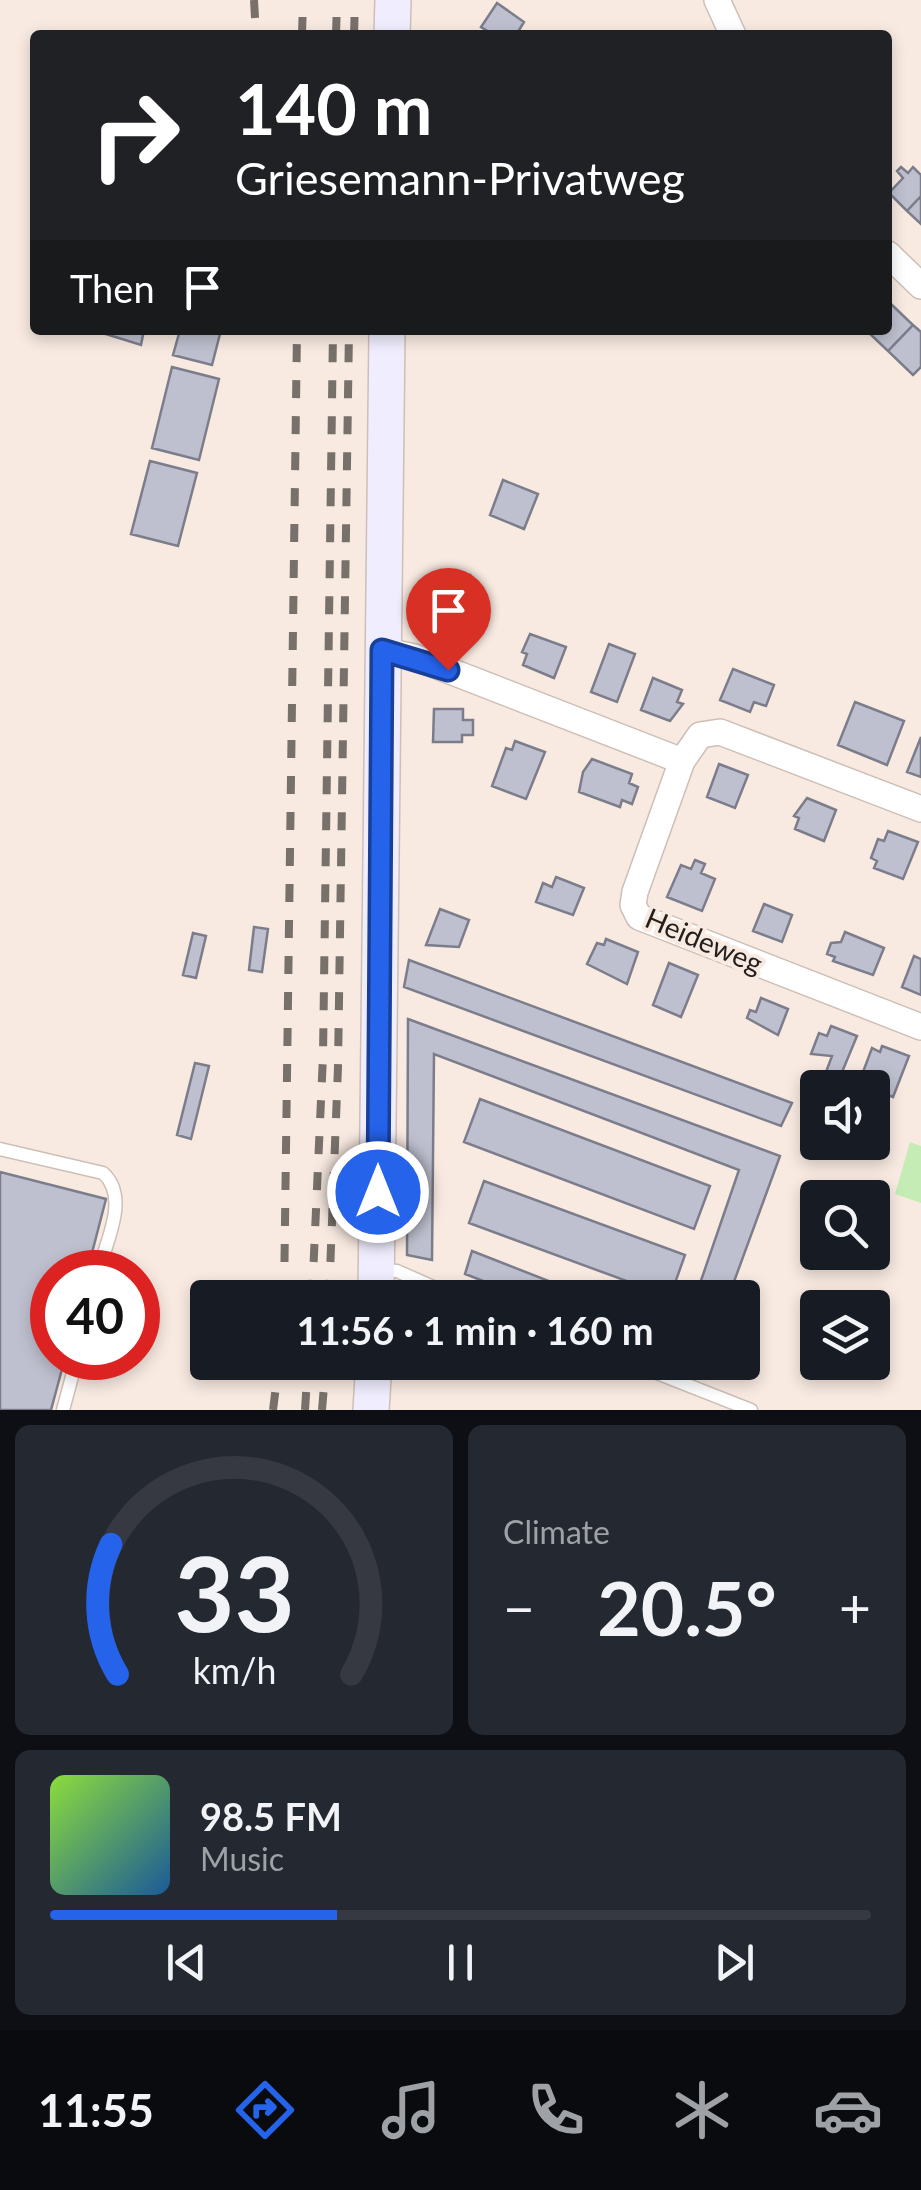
<!DOCTYPE html>
<html lang="en">
<head>
<meta charset="utf-8">
<style>
  body { margin:0; font-family:Lato,sans-serif; background:#242831; color:#f1f3f6; height:100vh; display:flex; flex-direction:column; font-size:38px; white-space:nowrap }
  * { box-sizing:border-box; margin:0 }
  p { font-size:32px; color:#9ea1a6 }
  .icon { flex:none; width:55px; height:55px; fill:none; stroke:currentColor; stroke-width:2; stroke-linecap:round; stroke-linejoin:round }
  .map { position:relative; height:1410px; overflow:hidden }
  .details { display:flex; flex-direction:column; gap:15px; padding:15px; background:#0d0f14; flex:1 }
  .details>* { flex:none }
  .hud { position:absolute; left:30px; top:30px; width:862px; height:305px; border-radius:10px; box-shadow:0 5px 15px #0003; background:#202124; color:#fff; overflow:hidden }
  .tools { position:absolute; left:800px; top:1070px; display:grid; gap:20px }
  .tools a { display:grid; place-items:center; width:90px; height:90px; border-radius:10px; background:#171b24; box-shadow:0 5px 15px #0003; font-size:50px }
  .speed { position:absolute; left:30px; top:1250px; display:flex; gap:20px; font-size:50px; font-weight:700; text-align:center }
  .speed>* { display:grid; place-content:center; width:130px; height:130px; border-radius:50%; background:#171b24; box-shadow:0 5px 15px #0003; line-height:1 }
  .speed .limit { border:15px solid #d22; background:#fff; color:#111 }
  .pin { position:absolute; display:grid; place-items:center; width:85px; height:85px; color:#fff; margin:-102px -42px; border-radius:50% 50% 50% 0; rotate:-45deg; box-shadow:0 0 10px #0007 }
  .pin .icon { rotate:45deg }
  .me { position:absolute; width:110px; margin:-55px; rotate:0deg; stroke-linejoin:round; filter:drop-shadow(0 0 8px #0008) }
  .turn { display:flex; align-items:center; gap:35px; height:210px; padding:0 40px; font-size:45px }
  .turn .icon { width:130px; height:130px; stroke-width:2.5 }
  .turn b { display:block; font-size:70px; line-height:85px }
  .then { display:flex; align-items:center; height:95px; padding:0 40px; background:#0003; gap:20px; font-size:38px }
  .big { font-size:75px; font-weight:700; line-height:1.1 }
  .details .tile { flex:1; display:flex; flex-direction:column; justify-content:center; gap:15px; min-width:0; padding:0 35px; border-radius:15px; background:#242831 }
  .details .dial { align-items:center; gap:0 }
  .dial svg { height:260px; overflow:visible; fill:none; stroke:#363941; stroke-width:7; stroke-linecap:round; text-anchor:middle }
  .dial text { fill:#f1f3f6; stroke:none }
  .song { display:flex; align-items:center; gap:30px }
  .cover { width:120px; height:120px; border-radius:15px; background:linear-gradient(135deg,hsl(90 70% 55%),hsl(210 70% 35%)) }
  .played { height:10px; border-radius:5px; background:linear-gradient(90deg,#2563eb 35%,#363941 35%) }
  .keys { display:flex; justify-content:space-around; direction:ltr }
  .heat { display:flex; justify-content:space-between; align-items:center; font-size:55px; direction:ltr }
  .details .tiles { flex:1; display:grid; gap:15px; grid-template-columns:1fr 1fr }
  .tile:last-child { grid-column:span 2 }
  .trip { position:absolute; left:190px; top:1280px; width:570px; height:100px; border-radius:10px; background:#171b24; box-shadow:0 5px 15px #0003; font-weight:700; line-height:100px; text-align:center }
  .tab-bar { display:flex; height:160px; justify-content:space-around; align-items:center; background:#090b0e; color:#9ea1a6 }
  .tab-bar .icon { width:70px; height:70px }
  .tab-bar .selected { color:#2563eb }
  .tab-bar b { font-size:45px; color:#f1f3f6 }
  .map>svg:first-child { display:block }
  .green { fill:#c6ecb6 }
  .building { fill:#bfc0cf; stroke:#7c7d8b; stroke-width:2.5 }
  .lines { fill:none; stroke-linecap:round; stroke-linejoin:round }
  .lane-casing { stroke:#cdbfb6; stroke-width:15 }
  .street-casing { stroke:#cdbfb6; stroke-width:28 }
  .secondary-casing { stroke:#cdbfb6; stroke-width:38 }
  .lane { stroke:#fff; stroke-width:12 }
  .street { stroke:#fff; stroke-width:25 }
  .secondary { stroke:#f0eefe; stroke-width:35 }
  .rail { stroke:#78706a; stroke-width:8; stroke-dasharray:18 18; stroke-linecap:butt }
  .route-casing { stroke:#184099; stroke-width:25 }
  .route { stroke:#2563eb; stroke-width:18 }
  .labels { text-anchor:middle; stroke-width:8; stroke-linejoin:round; paint-order:stroke }
  .street-label { font-size:28px; fill:#241f1c; stroke:#f8eae1 }
</style>
</head>
<body>
<div class="map">
<svg width="921" height="1410" viewBox="0 0 921 1410">
  <rect width="100%" height="100%" fill="#f8eae1"/>
  <path class="green" d="M910,1142l11,4v57l-26,-9z"/>
  <path class="building" d="M497,3l27,19 -8,13h-22l-13,-8z
    M901,167l7,6 5,-6 8,8v21l-14,15 -18,-18 14,-15 -6,-7z
    M921,196v28l-14,-13z
    M892,305l21,20 -25,26 -20,-19 20,-2v-22z
    M913,325l8,7v35l-8,8 -25,-24z
    M93,330h51l-3,15z
    M180,330h41l-9,35 -39,-10z
    M172,367l47,12 -20,81 -47,-12z
    M150,461l47,12 -19,73 -47,-12z
    M503,480l35,14 -14,35 -34,-14z
    M435,574l35,1 -1,58h-36z
    M530,634l36,13 -12,31 -31,-13 4,-11 -5,-2z
    M609,644l26,10 -18,48 -26,-10z
    M733,669l41,16 -8,21 -12,-4 -4,10 -30,-12z
    M653,678l29,12 -5,12 6,2 -13,17 -29,-11z
    M855,702l49,19 -17,44 -49,-20z
    M434,709h29v11h10v15h-11v7h-29z
    M921,737v40l-14,-5z
    M515,741l30,11 -19,47 -34,-13 14,-38 6,2z
    M592,759l40,15 -3,9 9,4 -6,17 -10,-4 -2,7 -41,-15 4,-20z
    M719,764l29,11 -13,33 -28,-11z
    M807,798l29,12 -12,31 -29,-12 4,-11 -5,-2z
    M888,831l30,11 -15,37 -29,-11 3,-7 -6,-3 7,-19 6,2z
    M695,860l10,4 -4,9 14,6 -13,32 -35,-14 14,-32 10,4z
    M556,877l28,11 -11,27 -37,-13 7,-19 9,4z
    M764,904l28,11 -10,27 -29,-11z
    M440,909l29,11 -10,27 -33,-2z
    M254,927l14,2 -6,43 -13,-2z
    M845,932l39,16 -11,27 -40,-14 2,-4 -8,-3 4,-11 10,-1z
    M193,933l13,3 -10,42 -13,-3z
    M606,939l32,13 -11,32 -40,-20 10,-21 7,2z
    M914,956l7,3v36l-19,-8z
    M409,960l383,143 -11,23 -377,-139z
    M669,963l29,12 -17,42 -28,-12z
    M761,998l27,11 -10,26 -31,-17 3,-8 6,2z
    M408,1019l372,137 -52,142h-33l44,-128 -305,-116 -2,206 -25,-5z
    M831,1026l26,10 -17,41 -14,-5 6,-16 -21,-2 8,-21 8,3z
    M882,1046l27,10 -16,41 -25,-10 5,-11 -10,-4 9,-24 8,4z
    M195,1063l14,3 -18,73 -14,-4z
    M480,1099l230,87 -16,43 -230,-87z
    M0,1172l106,27 -19,73h-35v86h13l-14,52h-51z
    M484,1181l201,74 -15,42 -201,-74z
    M472,1251l120,47h-65l-62,-24z"/>
  <g class="lines">
    <defs>
      <path id="lane" d="M0,1149l103,24c27,24 3,69 -5,99
        M379,1270l18,1 61,27
        M629,1362l122,48
        M63,1410l14,-52"/>
      <path id="street" d="M717,0l16,35
        M888,254l33,32
        M382,650l32,7 268,104 18,-26 20,-3 201,77
        M682,761l-47,131 -2,13 6,12 282,110"/>
      <path id="secondary" d="M392,35l1,-35
        M376,1298l11,-968
        M371,1410l3,-48"/>
    </defs>
    <use href="#lane" class="lane-casing"/>
    <use href="#street" class="street-casing"/>
    <use href="#secondary" class="secondary-casing"/>
    <use href="#lane" class="lane"/>
    <use href="#street" class="street"/>
    <use href="#secondary" class="secondary"/>
    <path class="rail" d="M254,0l2,35
      M302,35l1,-35
      M336,35l1,-35
      M354,35l1,-35
      M284,1298l13,-968
      M312,1298l11,-242 10,-726
      M329,1298l9,-231 11,-737
      M273,1410l6,-48
      M305,1410l3,-48
      M322,1410l4,-48"/>
  </g>
  <g class="lines">
    <defs>
      <path id="route" d="M378,1192l4,-542 66,20"/>
    </defs>
    <use href="#route" class="route-casing"/>
    <use href="#route" class="route"/>
  </g>
  <g class="labels">
    <g class="street-label">
      <text transform="translate(704 941) rotate(23)" y="10">Heideweg</text>
    </g>
  </g>
</svg>
<div class="tools">
<a><svg class="icon" aria-label="sound" viewBox="0 0 24 24"><path d="M4 9h4l5-4v14l-5-4H4zM17 9q2 3 0 6"/></svg></a>
<a><svg class="icon" aria-label="search" viewBox="0 0 24 24"><circle cx="10" cy="10" r="6"/><path d="M15 15l6 6"/></svg></a>
<a><svg class="icon" aria-label="layers" viewBox="0 0 24 24"><path d="M12 4l9 5-9 5-9-5zM3 14l9 5 9-5"/></svg></a>
</div>
<div class="speed"><div class="limit">40</div></div>
<div class="pin" style="left:448px;top:670px;background:#d93025"><svg class="icon" aria-label="arrive" viewBox="0 0 24 24"><path d="M6 21V4h12l-3 4 3 4H6"/></svg></div>
<svg class="me" style="left:378px;top:1192px" viewBox="-20 -20 40 40"><circle r="17" fill="#2563eb" stroke="#fff" stroke-width="3"/><path d="M0-11L8 9 0 5-8 9z" fill="#fff"/></svg>
<div class="trip">11:56 · 1 min · 160 m</div>
<div class="hud">
<div class="turn"><svg class="icon" aria-label="right" viewBox="0 0 24 24"><path d="M7 20v-9h11M14 6l5 5-5 5"/></svg><div><b>140 m</b>Griesemann-Privatweg</div></div>
<div class="then">Then<svg class="icon" aria-label="arrive" viewBox="0 0 24 24"><path d="M6 21V4h12l-3 4 3 4H6"/></svg></div>
</div>
</div>
<section class="details">
<div class="tiles">
<div class="tile dial"><svg viewBox="0 0 100 80">
<path d="M14 69A42 42 0 1 1 86 69"/>
<path d="M14 69A42 42 0 0 1 12 29" stroke="#2563eb"/>
<text x="50" y="56" font-size="32" font-weight="700">33</text>
<text x="50" y="72" font-size="11">km/h</text>
</svg></div>
<div class="tile"><p>Climate</p>
<div class="heat"><a>−</a><b class="big">20.5°</b><a>+</a></div>
</div>
<div class="tile">
<div class="song"><i class="cover"></i><div><b>98.5 FM</b><p>Music</p></div></div>
<div class="played"></div>
<div class="keys"><svg class="icon" aria-label="previous" viewBox="0 0 24 24"><path d="M18 5L8 12l10 7zM5 5v14"/></svg><svg class="icon" aria-label="pause" viewBox="0 0 24 24"><path d="M8 5v14M16 5v14"/></svg><svg class="icon" aria-label="next" viewBox="0 0 24 24"><path d="M6 5l10 7-10 7zM19 5v14"/></svg></div>
</div>
</div>
</section>
<nav class="tab-bar">
<b>11:55</b>
<svg class="icon selected" aria-label="directions" viewBox="0 0 24 24"><path d="M12 3l9 9-9 9-9-9zM9 14v-3h6M13 9l2 2-2 2"/></svg>
<svg class="icon" aria-label="music" viewBox="0 0 24 24"><path d="M9 18V5l10-2v13"/><circle cx="6" cy="18" r="3"/><circle cx="16" cy="16" r="3"/></svg>
<svg class="icon" aria-label="phone" viewBox="0 0 24 24"><path d="M5 4h4l2 5-3 2q2 4 5 5l2-3 5 2v4C11 20 4 13 5 4z"/></svg>
<svg class="icon" aria-label="climate" viewBox="0 0 24 24"><path d="M12 3v18M4 7l16 10M4 17L20 7"/></svg>
<svg class="icon" aria-label="car" viewBox="0 0 24 24"><path d="M5 17H2v-5l4-1 3-4h7l3 4 3 1v5h-3M9 17h6M6 11h13"/><circle cx="7" cy="17" r="2"/><circle cx="17" cy="17" r="2"/></svg>
</nav>
</body>
</html>
